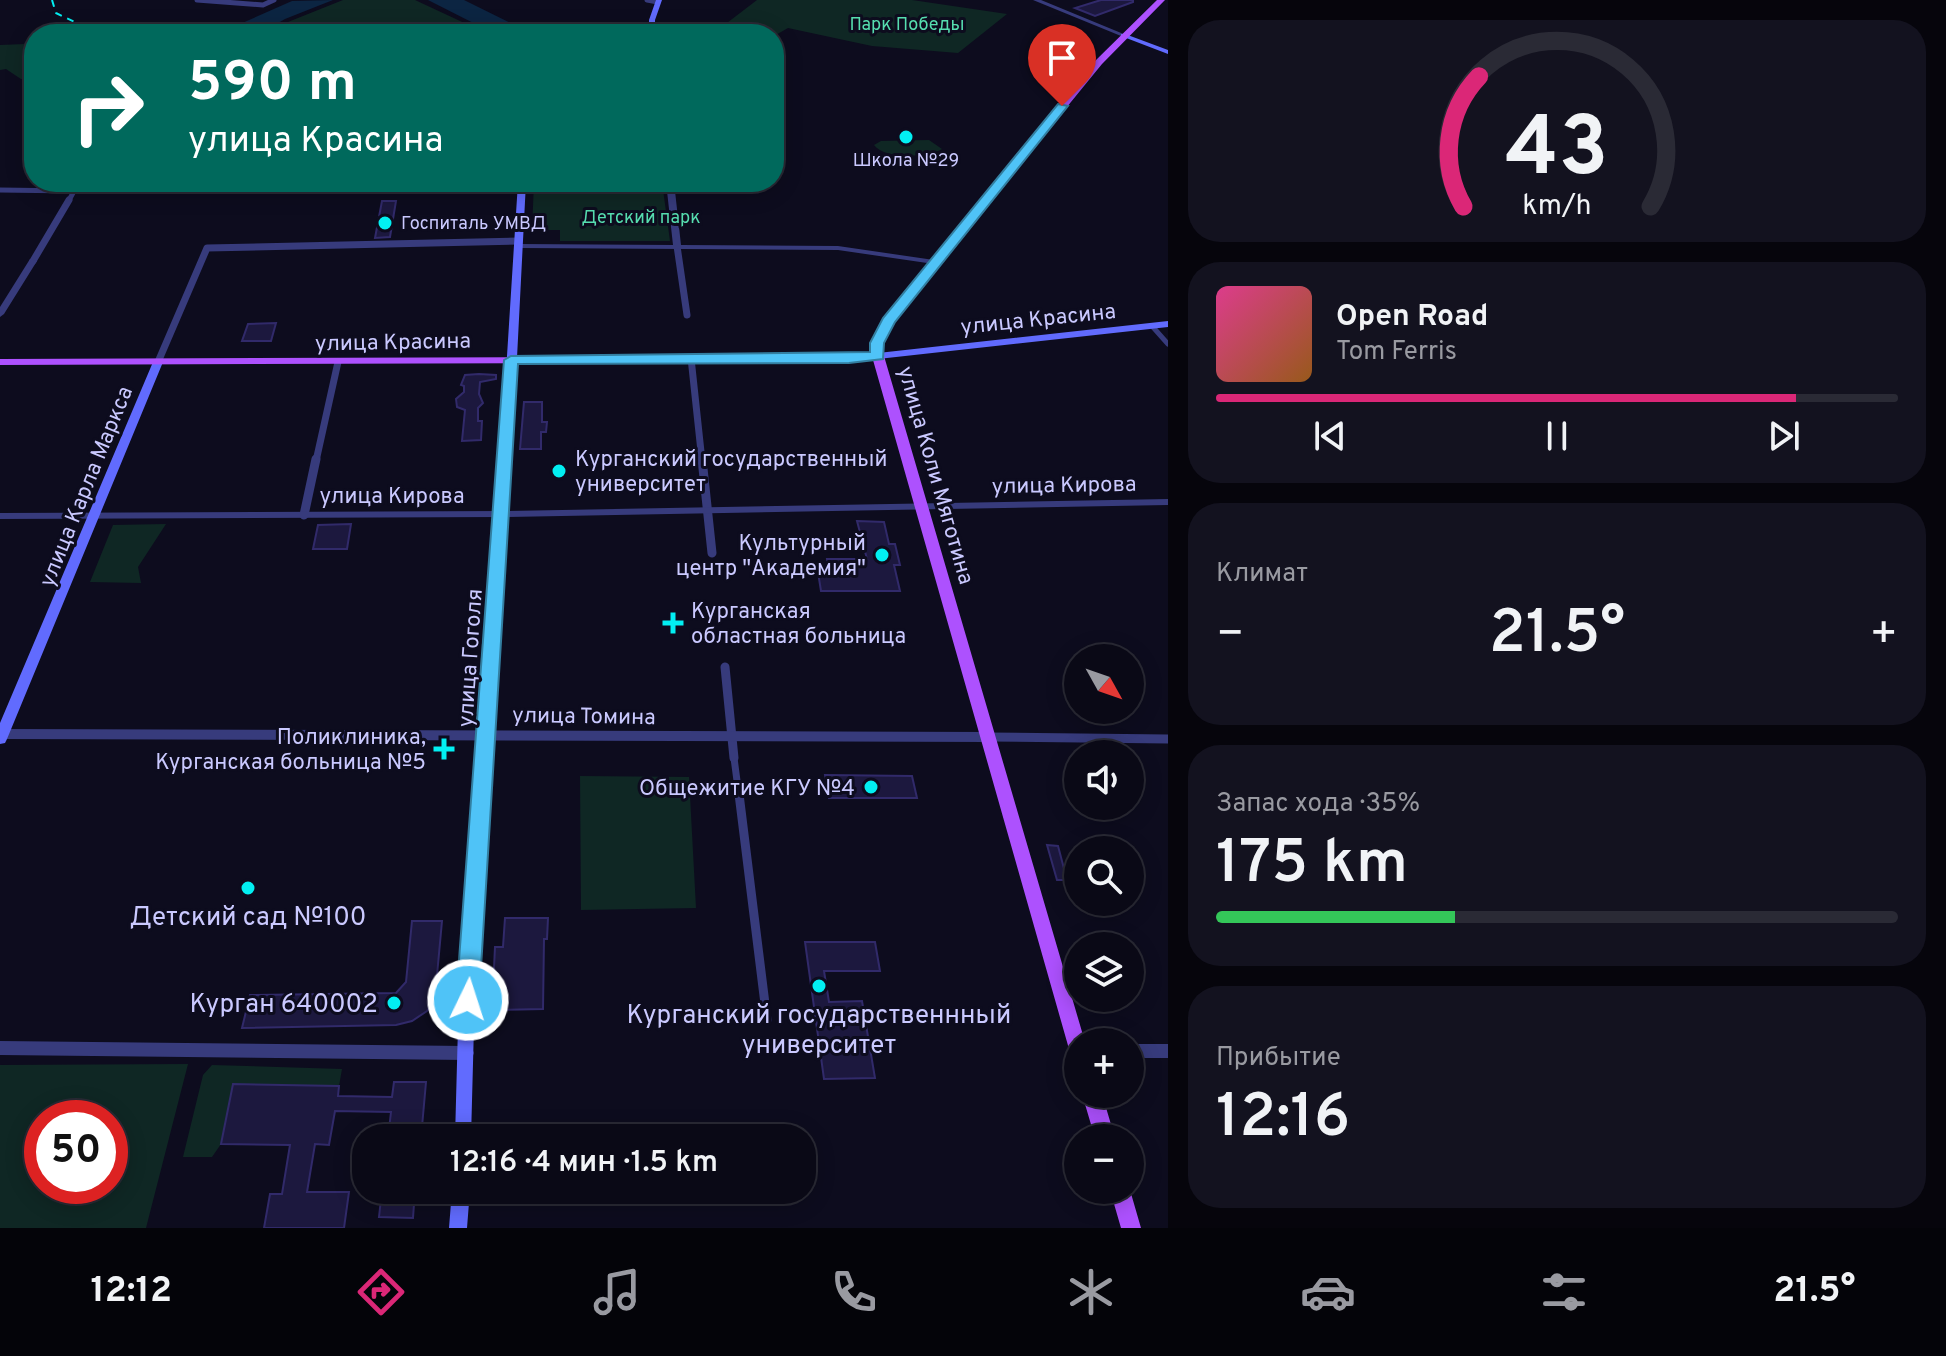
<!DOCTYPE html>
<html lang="ru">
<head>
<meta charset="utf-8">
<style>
  body { margin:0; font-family:Overpass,sans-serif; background:#13121f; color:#f1f3f6; height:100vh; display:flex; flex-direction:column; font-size:30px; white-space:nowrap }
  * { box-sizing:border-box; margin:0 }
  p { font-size:26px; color:#999aa1 }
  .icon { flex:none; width:44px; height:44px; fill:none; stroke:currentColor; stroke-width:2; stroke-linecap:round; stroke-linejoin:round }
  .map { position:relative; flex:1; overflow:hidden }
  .drawer { display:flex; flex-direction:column; gap:20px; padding:20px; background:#06050c; width:778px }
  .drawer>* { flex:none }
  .hud { position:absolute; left:24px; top:24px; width:760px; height:168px; border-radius:32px; box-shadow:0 4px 20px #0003,0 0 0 2px #2a2a35; background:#00695c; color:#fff; overflow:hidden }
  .needle { width:52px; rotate:130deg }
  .fabs { position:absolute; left:1064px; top:644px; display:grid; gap:16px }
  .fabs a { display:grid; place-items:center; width:80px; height:80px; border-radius:50%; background:#0a0916; box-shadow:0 4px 20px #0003,0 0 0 2px #2a2a35; font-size:40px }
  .speed { position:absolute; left:24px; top:1100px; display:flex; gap:16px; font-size:40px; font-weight:700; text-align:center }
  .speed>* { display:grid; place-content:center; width:104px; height:104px; border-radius:50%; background:#0a0916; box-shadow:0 4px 20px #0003,0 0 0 2px #2a2a35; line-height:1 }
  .speed .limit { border:12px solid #d22; background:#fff; color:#111 }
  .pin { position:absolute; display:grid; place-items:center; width:68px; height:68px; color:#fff; margin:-82px -34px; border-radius:50% 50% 50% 0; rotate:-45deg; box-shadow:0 0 8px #0007 }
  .pin .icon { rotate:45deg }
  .me { position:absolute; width:88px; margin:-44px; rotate:4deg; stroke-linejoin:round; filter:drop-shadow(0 0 6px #0008) }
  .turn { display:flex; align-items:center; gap:28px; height:168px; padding:0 32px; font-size:36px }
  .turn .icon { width:104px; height:104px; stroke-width:2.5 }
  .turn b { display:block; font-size:56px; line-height:68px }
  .big { font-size:60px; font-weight:600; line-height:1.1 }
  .drawer .card { flex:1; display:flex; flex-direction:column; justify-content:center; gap:12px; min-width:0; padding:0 28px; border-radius:32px; background:#13121f }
  .drawer .dial { align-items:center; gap:0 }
  .dial svg { height:208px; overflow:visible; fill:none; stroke:#2a2a35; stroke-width:7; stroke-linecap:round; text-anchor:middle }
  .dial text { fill:#f1f3f6; stroke:none }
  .song { display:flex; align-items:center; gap:24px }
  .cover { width:96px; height:96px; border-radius:12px; background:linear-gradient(135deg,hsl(330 70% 55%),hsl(30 70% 35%)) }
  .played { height:8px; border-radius:4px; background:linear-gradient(90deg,#db2777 85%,#2a2a35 85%) }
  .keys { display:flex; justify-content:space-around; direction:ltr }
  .heat { display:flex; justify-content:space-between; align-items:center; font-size:44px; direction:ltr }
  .charge { height:12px; border-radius:6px; background:linear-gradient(90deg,#34c759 35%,#2a2a35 0) }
  .trip { position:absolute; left:352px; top:1124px; width:464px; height:80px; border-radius:32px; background:#0a0916; box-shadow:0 4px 20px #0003,0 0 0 2px #2a2a35; font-weight:600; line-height:80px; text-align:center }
  .menu { display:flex; height:128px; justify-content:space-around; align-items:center; background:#040409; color:#999aa1 }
  .menu .icon { width:56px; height:56px }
  .menu .current { color:#db2777 }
  .menu b { font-size:36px; color:#f1f3f6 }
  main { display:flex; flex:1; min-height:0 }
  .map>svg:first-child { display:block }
  .green { fill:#0f2724; fill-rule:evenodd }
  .water { fill:#0c2542 }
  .building { fill:#1c183e; stroke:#312a6a; stroke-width:2 }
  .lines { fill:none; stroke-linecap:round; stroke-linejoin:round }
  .pedestrian-far2 { stroke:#373b7c; stroke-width:5 }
  .pedestrian-far1 { stroke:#373b7c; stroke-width:7 }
  .pedestrian { stroke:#373b7c; stroke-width:9 }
  .minor-far2 { stroke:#373b7c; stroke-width:5 }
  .minor-far1 { stroke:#373b7c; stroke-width:7 }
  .minor { stroke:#373b7c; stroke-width:9 }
  .tertiary { fill:#373b7c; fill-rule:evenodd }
  .secondary { fill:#616bfe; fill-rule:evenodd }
  .primary { fill:#ad51fe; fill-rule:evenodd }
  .rail { stroke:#02eff2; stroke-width:2; stroke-dasharray:7 6; stroke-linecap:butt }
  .route { fill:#4fc3f7; stroke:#337fa1; stroke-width:2 }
  .poi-dot { fill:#02eff2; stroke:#0d0c1e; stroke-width:3 }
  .labels { text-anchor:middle; stroke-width:6; stroke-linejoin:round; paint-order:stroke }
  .far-park-label { font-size:18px; fill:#56ddaf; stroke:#0d0c1e }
  .far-poi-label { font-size:18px; fill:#cac9ff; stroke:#0d0c1e }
  .street-label { font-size:22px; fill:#cac9ff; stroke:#0d0c1e }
  .poi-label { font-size:22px; fill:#cac9ff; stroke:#0d0c1e; text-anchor:end }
  .near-poi-label { font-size:26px; fill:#cac9ff; stroke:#0d0c1e }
</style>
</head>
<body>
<main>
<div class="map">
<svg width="1168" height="1228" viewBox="0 0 1168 1228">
  <rect width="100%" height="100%" fill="#0d0c1e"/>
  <path class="green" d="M343,0h72l73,34h-215l15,-12z
    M757,0h155l95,14 -49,39 -86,-7 -84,-18 -14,8 -51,-10z
    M30,37h4v43l-13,-1 -15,-10 -6,1v-25l25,-1z
    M929,140l13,9c-13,9 -59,10 -68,-4l7,-4z
    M534,182h128l8,59h-110v-11h-28z
    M166,524l-28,43 3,16 -51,-1 23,-57z
    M580,776l109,1 7,131 -115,2z
    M188,1064l-42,164h-146v-163zM110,1118v68h-68v-68z
    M212,1065l130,4 -3,17 -105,-2 -13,60 -9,13h-29l20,-82z"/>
  <path class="water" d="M333,0l-48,19 -26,15h-27l8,-10 52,-23z
    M428,0h36l69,34h-38z"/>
  <path class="building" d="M1101,0h32v2l-38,14 -20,-8z
    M382,201h14l-6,36 -15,1z
    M276,323l-5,18h-29l6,-17z
    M479,374l17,1v4l-16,3 -1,12 4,9 -5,5v13h4l-1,19 -19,1 3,-31 -8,-3 -1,-8 8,-7v-6l-3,-1 4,-10z
    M524,402h18v20h5l-1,10h-5v17h-21z
    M857,521l27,1 5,22h6l5,21h-6l6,26h-79l-4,-25h11l-1,-7h40z
    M351,524l-4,25h-34l5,-24z
    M825,775l87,1 5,22h-88z
    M1047,845l11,1 9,34h-10z
    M505,918h43l-1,21h-3l-1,70 -51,1 3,-63h8z
    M412,921h30l-7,76 -8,14 -15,10 -16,4 -154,3 8,-33 146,-2 10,-11z
    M805,942h70l5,29h-56l5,31 33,-1 13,77 -51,1z
    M394,1082h32l-5,56h-33l3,-26 -56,-1 -6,34 -14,-1 -8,48h42l-5,36h-80l6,-34h12l8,-49 -69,-1 12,-60 106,2 -1,10 54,1z
    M382,1190h33l-2,28 -34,-1z"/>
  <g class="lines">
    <path class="pedestrian-far2" d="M1152,326l16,18"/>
    <path class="pedestrian-far1" d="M734,758l5,38"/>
    <path class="pedestrian" d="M739,794l28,226"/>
    <path class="minor-far2" d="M197,0l66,5 11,-5
      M647,0l11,2
      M0,190l73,1
      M68,202l11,-20"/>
    <path class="minor-far1" d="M677,246l10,69
      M33,261l36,-61
      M691,358l11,103
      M158,362l49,-114 312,-7
      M316,461l22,-99"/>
    <path class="minor" d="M702,459l10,94
      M304,515l12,-56
      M725,667l9,91
      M988,737l180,2"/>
    <path class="tertiary" d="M1033,0h8l85,35 -5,1z
      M666,182h8l7,63 157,1 96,14 4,2 -4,2 -96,-14 -319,-2 -4,-2 4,-2 154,1z
      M30,259l7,2 -33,53 -4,3v-10z
      M1168,499v6l-665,12 -503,2v-6l503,-2z
      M0,729l988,3 4,2 2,3 -2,3 -4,2 -988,-3z
      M0,1041l467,5 5,2 2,5 -2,5 -5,2 -467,-5z
      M1130,1044h38v14h-38z"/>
    <path class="secondary" d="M656,0h6l-7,20v14h-6v-14z
      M1121,34h4l43,16v4l-47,-18z
      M518,182h8l-17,332 -35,512 -3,112h-16l3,-112 39,-512z
      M1168,321v6l-290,32 -5,-3 5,-3z
      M158,359l5,3 -156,377 -2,4 -5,1v-21l153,-361z
      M452,1190h18l-3,38h-18z"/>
    <path class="primary" d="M1157,0h8l-63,64 -175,214 -40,54 -4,11 1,13 201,686h-7v16l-7,-3 -2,-6 -196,-689 -24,2 -849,3v-6l849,-3 23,-3 -1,-10 6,-11 42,-58 177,-214z
      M1082,1094h20l13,44h-20z
      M1110,1190h20l11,38h-20z"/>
    <path class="rail" d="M52,0l4,13 29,14 6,7"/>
  </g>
  <path class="route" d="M1058,104l10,2 -173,216 -11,21 -1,16 -34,4 -331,1 -39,636 -3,7 -8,3 -9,-3 -3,-7 48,-640 7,-4 359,-4v-9l13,-25z"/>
  <g class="poi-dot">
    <circle cx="906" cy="137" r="8"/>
    <circle cx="385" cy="223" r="8"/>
    <circle cx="559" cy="471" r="8"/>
    <circle cx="882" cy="555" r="8"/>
    <path d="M669 611h8v8h8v8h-8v8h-8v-8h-8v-8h8z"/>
    <path d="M440 737h8v8h8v8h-8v8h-8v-8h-8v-8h8z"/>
    <circle cx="871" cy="787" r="8"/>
    <circle cx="248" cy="888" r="8"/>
    <circle cx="819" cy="986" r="8"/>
    <circle cx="394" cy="1003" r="8"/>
  </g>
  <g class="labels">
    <g class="far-park-label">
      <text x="907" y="30">Парк Победы</text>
      <text x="641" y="223">Детский парк</text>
    </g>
    <g class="far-poi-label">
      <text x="906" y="166">Школа №29</text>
      <text x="401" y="229" text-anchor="start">Госпиталь УМВД</text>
    </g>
    <g class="street-label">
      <text transform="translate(1038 318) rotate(-6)" y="8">улица Красина</text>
      <text transform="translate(393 341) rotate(-1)" y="8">улица Красина</text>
      <text transform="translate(937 475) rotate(74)" y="8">улица Коли Мяготина</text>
      <text transform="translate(1064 484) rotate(-1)" y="8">улица Кирова</text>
      <text transform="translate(85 486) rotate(-68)" y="8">улица Карла Маркса</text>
      <text x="392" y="503">улица Кирова</text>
      <text transform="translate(469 658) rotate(-86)" y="8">улица Гоголя</text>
      <text transform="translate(584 715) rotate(1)" y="8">улица Томина</text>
    </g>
    <g class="poi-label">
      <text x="575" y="466" text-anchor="start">Курганский государственный<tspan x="575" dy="25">университет</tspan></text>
      <text x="866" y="550">Культурный<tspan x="866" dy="25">центр "Академия"</tspan></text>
      <text x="691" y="618" text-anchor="start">Курганская<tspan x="691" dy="25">областная больница</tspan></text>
      <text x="426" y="744">Поликлиника,<tspan x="426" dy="25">Курганская больница №5</tspan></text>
      <text x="855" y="795">Общежитие КГУ №4</text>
    </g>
    <g class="near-poi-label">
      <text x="248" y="925">Детский сад №100</text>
      <text x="378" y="1012" text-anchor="end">Курган 640002</text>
      <text x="819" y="1023">Курганский государственнный<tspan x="819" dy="30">университет</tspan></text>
    </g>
  </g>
</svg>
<div class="fabs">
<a><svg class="needle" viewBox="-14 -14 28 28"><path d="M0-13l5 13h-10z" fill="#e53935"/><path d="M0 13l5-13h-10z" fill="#999aa1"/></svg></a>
<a><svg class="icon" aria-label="sound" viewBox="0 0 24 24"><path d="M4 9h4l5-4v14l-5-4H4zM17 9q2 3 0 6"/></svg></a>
<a><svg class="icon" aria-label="search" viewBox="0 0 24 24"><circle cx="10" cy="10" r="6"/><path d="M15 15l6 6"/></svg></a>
<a><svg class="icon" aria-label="layers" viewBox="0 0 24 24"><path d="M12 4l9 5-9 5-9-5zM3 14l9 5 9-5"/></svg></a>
<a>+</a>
<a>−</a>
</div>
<div class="speed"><div class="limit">50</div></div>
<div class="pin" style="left:1062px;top:106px;background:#d93025"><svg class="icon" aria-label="arrive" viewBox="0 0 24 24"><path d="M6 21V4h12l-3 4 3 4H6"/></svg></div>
<svg class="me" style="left:468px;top:1000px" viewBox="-20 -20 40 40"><circle r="17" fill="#4fc3f7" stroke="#fff" stroke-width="3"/><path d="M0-11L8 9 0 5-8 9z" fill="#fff"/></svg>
<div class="trip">12:16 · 4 мин · 1.5 km</div>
<div class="hud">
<div class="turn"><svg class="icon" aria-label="right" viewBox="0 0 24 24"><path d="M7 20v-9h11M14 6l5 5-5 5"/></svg><div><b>590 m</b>улица Красина</div></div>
</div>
</div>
<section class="drawer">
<div class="card dial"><svg viewBox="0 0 100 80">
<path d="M14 69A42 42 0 1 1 86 69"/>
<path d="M14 69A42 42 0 0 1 20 19" stroke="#db2777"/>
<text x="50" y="56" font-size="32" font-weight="700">43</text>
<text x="50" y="72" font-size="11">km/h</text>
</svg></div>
<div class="card">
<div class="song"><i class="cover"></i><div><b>Open Road</b><p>Tom Ferris</p></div></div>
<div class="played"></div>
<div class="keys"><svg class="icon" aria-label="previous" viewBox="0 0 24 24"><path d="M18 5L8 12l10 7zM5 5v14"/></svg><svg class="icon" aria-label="pause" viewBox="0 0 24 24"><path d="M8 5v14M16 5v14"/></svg><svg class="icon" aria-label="next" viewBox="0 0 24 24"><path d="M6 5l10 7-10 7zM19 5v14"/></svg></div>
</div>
<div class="card"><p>Климат</p>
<div class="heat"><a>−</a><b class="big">21.5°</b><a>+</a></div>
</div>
<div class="card"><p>Запас хода · 35%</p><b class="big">175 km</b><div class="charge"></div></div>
<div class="card"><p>Прибытие</p><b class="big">12:16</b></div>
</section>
</main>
<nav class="menu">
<b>12:12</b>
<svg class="icon current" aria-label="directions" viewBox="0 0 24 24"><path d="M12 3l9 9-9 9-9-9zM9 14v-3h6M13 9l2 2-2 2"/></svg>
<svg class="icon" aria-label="music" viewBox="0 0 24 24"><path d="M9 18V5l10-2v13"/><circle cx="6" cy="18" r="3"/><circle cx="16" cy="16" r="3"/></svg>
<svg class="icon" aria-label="phone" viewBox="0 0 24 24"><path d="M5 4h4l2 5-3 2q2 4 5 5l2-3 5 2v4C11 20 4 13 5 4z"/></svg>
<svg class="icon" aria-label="climate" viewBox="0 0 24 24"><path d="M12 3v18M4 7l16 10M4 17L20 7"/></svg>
<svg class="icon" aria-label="car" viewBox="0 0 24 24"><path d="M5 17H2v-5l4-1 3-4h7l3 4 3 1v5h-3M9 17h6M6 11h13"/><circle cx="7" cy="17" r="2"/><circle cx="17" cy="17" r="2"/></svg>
<svg class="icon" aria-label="filters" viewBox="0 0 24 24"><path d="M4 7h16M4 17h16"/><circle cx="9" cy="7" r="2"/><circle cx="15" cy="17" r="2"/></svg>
<b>21.5°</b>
</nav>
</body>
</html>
